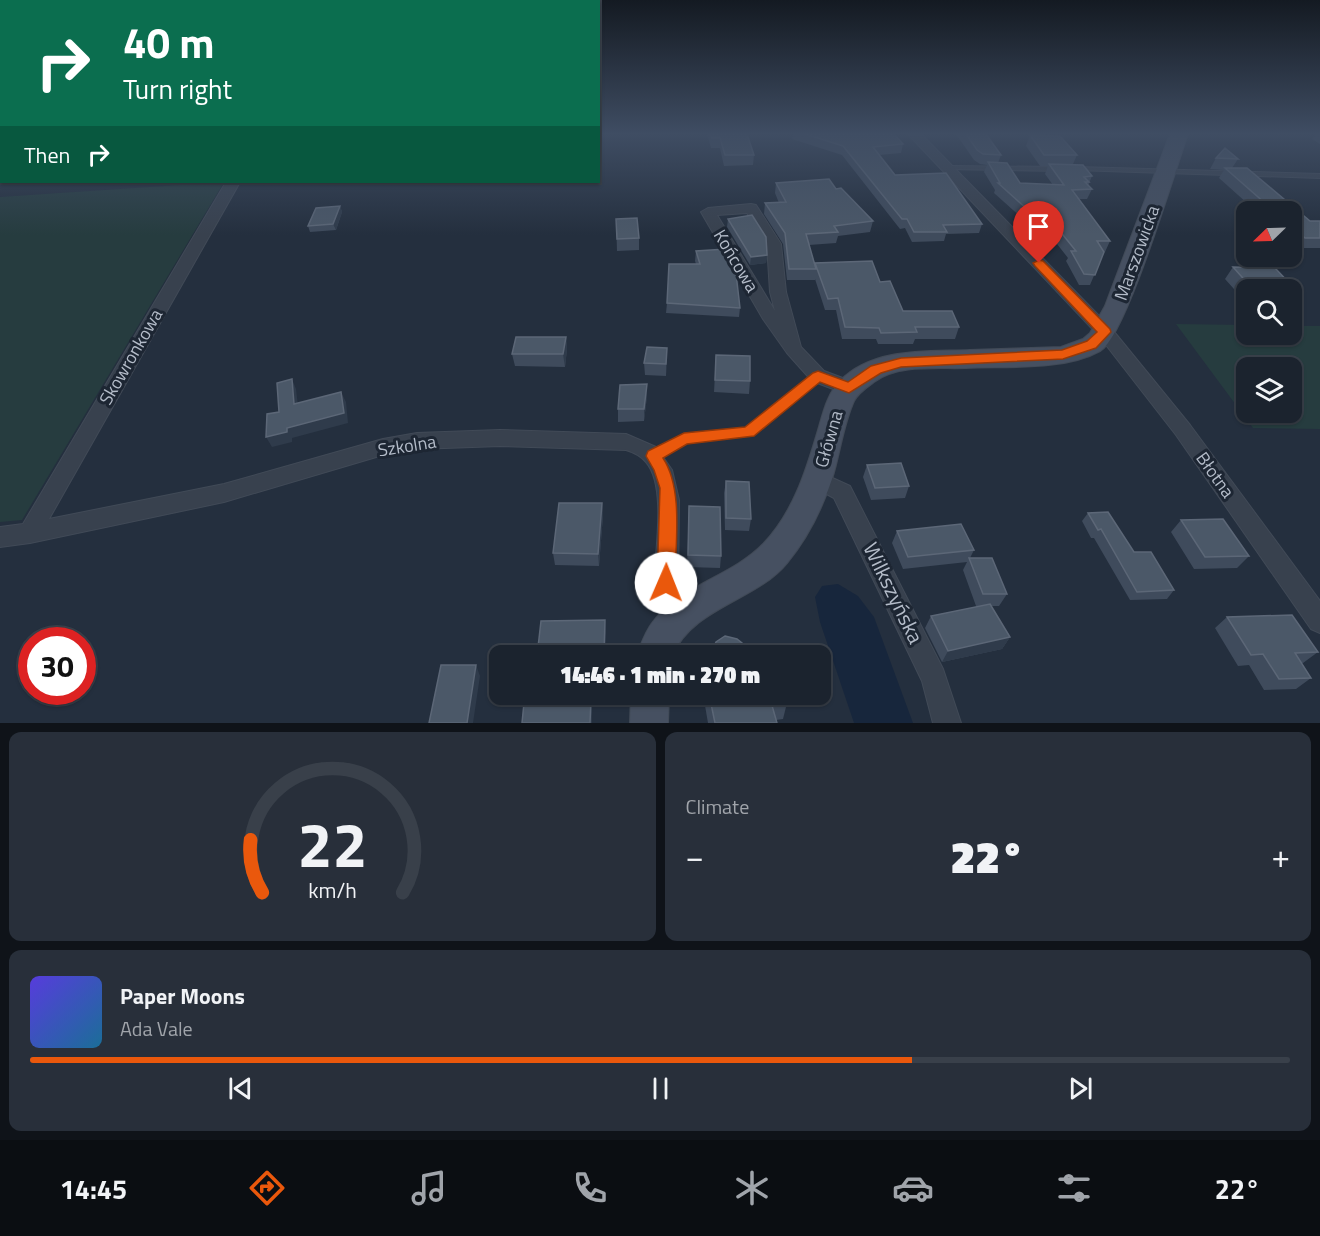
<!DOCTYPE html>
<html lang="en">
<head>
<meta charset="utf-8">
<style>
  body { margin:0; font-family:"Titillium Web",sans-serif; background:#282f3a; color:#f1f3f6; height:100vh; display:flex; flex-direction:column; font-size:22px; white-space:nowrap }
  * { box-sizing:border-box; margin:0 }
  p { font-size:20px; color:#a0a4aa }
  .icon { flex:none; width:33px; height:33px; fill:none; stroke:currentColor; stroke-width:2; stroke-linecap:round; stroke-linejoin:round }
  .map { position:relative; height:723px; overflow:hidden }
  .side { display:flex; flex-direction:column; gap:9px; padding:9px; background:#0f1319; flex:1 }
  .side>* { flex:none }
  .top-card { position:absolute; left:0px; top:0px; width:600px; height:183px; box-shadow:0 2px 4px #0004,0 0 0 2px #39404a; background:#0b6e4f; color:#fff; overflow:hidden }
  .needle { width:39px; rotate:247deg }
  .fabs { position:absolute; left:1236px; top:201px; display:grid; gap:12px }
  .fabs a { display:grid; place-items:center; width:66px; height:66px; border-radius:12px; background:#1b232e; box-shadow:0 2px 4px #0004,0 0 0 2px #39404a; font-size:30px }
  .speed { position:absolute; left:18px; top:627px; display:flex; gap:12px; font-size:30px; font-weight:700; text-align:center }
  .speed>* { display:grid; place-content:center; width:78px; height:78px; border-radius:50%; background:#1b232e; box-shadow:0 2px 4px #0004,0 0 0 2px #39404a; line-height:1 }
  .speed .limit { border:9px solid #d22; background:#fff; color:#111 }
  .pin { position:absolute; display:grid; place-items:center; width:51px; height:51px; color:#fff; margin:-62px -26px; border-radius:50% 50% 50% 0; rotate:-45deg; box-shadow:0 0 6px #0007 }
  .pin .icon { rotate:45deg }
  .me { position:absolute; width:66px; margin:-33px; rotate:1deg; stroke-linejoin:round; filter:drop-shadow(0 0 4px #0008) }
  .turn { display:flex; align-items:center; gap:21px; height:126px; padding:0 24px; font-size:27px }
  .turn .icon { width:78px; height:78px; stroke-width:2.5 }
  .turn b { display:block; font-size:42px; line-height:51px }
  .then { display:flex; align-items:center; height:57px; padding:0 24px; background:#0003; gap:12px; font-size:22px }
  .big { font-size:45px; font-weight:800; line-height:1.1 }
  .side .widget { flex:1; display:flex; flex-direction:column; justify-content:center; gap:9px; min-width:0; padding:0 21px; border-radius:12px; background:#282f3a }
  .side .dial { align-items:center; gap:0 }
  .dial svg { height:156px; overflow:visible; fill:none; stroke:#39404a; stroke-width:7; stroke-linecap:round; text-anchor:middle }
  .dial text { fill:#f1f3f6; stroke:none }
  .song { display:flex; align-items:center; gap:18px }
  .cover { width:72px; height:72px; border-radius:9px; background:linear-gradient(135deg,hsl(250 70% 55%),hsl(200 70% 35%)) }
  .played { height:6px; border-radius:3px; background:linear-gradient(90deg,#ea580c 70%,#39404a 70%) }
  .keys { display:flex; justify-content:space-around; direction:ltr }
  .heat { display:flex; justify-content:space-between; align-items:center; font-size:33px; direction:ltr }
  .side .tiles { flex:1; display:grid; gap:9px; grid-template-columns:1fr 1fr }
  .widget:last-child { grid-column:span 2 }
  .trip { position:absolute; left:489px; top:645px; width:342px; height:60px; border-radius:12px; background:#1b232e; box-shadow:0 2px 4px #0004,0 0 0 2px #39404a; font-weight:800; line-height:60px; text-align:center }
  .tabs { display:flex; height:96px; justify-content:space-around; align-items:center; background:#0b0e12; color:#a0a4aa }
  .tabs .icon { width:42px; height:42px }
  .tabs .selected { color:#ea580c }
  .tabs b { font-size:27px; color:#f1f3f6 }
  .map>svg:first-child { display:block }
  .green { fill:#263c3f; fill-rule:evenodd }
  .water { fill:#17263c }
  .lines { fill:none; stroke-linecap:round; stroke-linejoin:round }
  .lane-casing { stroke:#414a57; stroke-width:2 }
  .street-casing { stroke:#414a57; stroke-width:2 }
  .secondary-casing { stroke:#414a57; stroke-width:2 }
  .lane { fill:#38414e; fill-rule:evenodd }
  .street { fill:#38414e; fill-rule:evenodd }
  .secondary { fill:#465061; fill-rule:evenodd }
  .wall { fill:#3f4b5c }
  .shaded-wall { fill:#2f3b4b }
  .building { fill:#4b5868; stroke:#5c6777; stroke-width:1.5 }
  .route { fill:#ea580c; stroke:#983908; stroke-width:1.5 }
  .labels { text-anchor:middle; stroke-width:6; stroke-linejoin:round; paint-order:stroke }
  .street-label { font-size:18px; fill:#b4bcc9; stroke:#1d2633 }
  .near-street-label { font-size:21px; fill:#b4bcc9; stroke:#1d2633 }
</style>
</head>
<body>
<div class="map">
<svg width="1320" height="723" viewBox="0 0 1320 723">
  <rect width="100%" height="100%" fill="#242f3e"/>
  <path class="green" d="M224,182l-202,338 -22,2v-325z
    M1176,324l70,1v9h46v-8h28v103l-67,-1zM1246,368h46v44h-46z"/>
  <path class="water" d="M838,584l20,12 16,21 39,106h-59l-34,-101 -5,-25 7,-11z"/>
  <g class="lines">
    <defs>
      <path id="lane" d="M947,166l113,1 3,2 -3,2 -115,-2v-2z
        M1077,167l243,7v4l-245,-8 -1,-1z
        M818,373l3,1 2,2 -2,2 -68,57 -67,8 -28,16 -4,1 -4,-1 -1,-3 1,-3 34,-18 63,-6 68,-55z"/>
      <path id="street" d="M908,134h13l190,194 79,97 130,176v32l-9,-4 -135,-194 -77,-99z
        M0,154h2v8h-2z
        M226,182h14l-191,337 175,-35 159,-45 34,-6 83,-3 126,4 30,13 16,23 7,30 -1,83 17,30 -3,8 -9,3c-16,-6 -26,-25 -29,-41 1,-30 13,-97 -8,-121 -5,-6 -13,-10 -20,-12l-126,-4 -83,3 -34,6 -159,47 -194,41 -30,4v-20l23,-3z
        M751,204l5,1 25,39 5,48 15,55 23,24 32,12 2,5 -2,5 -7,2 -37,-14 -25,-28 -24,-34 -62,-107 7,-4zM747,213l20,31 3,48 5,19 -58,-96z
        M817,471l33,15 93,183 18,54h-28l-11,-42 -88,-183 -24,-13 -4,-6 4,-6z"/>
      <path id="secondary" d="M1170,134h18c-13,36 -62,203 -88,217 -36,20 -93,15 -134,17 -29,1 -68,-4 -92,14 -7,5 -16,11 -20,19 -11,24 -14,53 -22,78 -10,30 -25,60 -45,84 -31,38 -94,44 -115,93h-36c5,-11 9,-24 16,-33 28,-38 79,-46 111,-79 30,-31 43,-73 55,-114 5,-17 9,-36 22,-49 33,-34 87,-29 130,-31 30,-1 61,-2 91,-3l22,-8 7,-6 15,-27z
        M631,694h38l-1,29h-38z"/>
    </defs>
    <use href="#lane" class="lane-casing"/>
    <use href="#street" class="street-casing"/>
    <use href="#secondary" class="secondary-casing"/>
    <use href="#lane" class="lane"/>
    <use href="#street" class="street"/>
    <use href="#secondary" class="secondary"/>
  </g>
  <path class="wall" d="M707,134h40l7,21 -1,10 -29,1 -4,-18h-9z
    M793,134h101l9,10 -2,9 -22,2 16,20 87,49 -3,9 -33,1 -2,7 -32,1 -7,-14 -5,1 -58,-74 -50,-16z
    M956,134h30l15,21 -3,8 22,20 33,2 -8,-11 3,-8h-8l-14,-20 4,-11 47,20 -4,9 19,12 -4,10 4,3 -5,10h-8l31,42 -5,11h-1l-14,33h-11l-13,-24 2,-3 -29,-37 -2,4 -4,3 -39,-35 1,-3 -11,-18 3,-7 -7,-1 -6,-4z
    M1316,134h4v10l-8,-5z
    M1216,158l22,1 -6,9 78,53h10v27h-23l-5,-5v-31h-35l-38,-34 5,-8 -14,-1z
    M776,183l60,6 37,32 -3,11 -32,4 -2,7 -27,2 6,19 65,18 23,29 56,16 -4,12h-40l-2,5h-35l-2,-5h-34l-6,-29h-11l-10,-31v1h-28l-4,-36 -19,-30 1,-11h14l-4,-10z
    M340,206l2,6 -6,18 -26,2 -2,-6z
    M616,219l23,19v12l-22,1z
    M728,219l39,36 -1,8 -16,2 -23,-38z
    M696,251l44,57 -1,9 -73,-4 1,-10 29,-39 -1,-3z
    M1233,267l60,20 -1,3h-46v8h-4l-17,-19z
    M566,337l1,12 -2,18 -50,-1 -3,-12z
    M667,348l-1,28 -21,-1 -1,-12z
    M716,355l34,26 -1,13 -35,-2z
    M647,384v12l-3,25 -26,1v-13z
    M867,465l42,21 -4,12 -34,2 -8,-23z
    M726,481l25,38 -2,12 -24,-1 -1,-37z
    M602,503l1,12 -4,51 -44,-1 -2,-12z
    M689,506l32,50 -1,12 -33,-1z
    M1088,513l46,39 40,38 -7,9 -37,1 -36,-62h-3l-9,-17z
    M1181,520l68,36 -12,12 -43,1 -23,-37z
    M897,531l77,19 -4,8 37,36 -8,12h-8l19,31 -8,12 -60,13 -17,-34 6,-12 51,-10h-6l-13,-36 4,-8 -64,7 -11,-26z
    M1227,617l91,35 -15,11 -2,1 10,14 -15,11 -32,1 -15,-25 -11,1 -23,-38z
    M703,694h84l1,5 -5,20 -7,1 1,3h-69z"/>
  <path class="shaded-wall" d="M2,173v9h1l-3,2v-9z
    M340,206l2,6 -6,18 -3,-6z
    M1042,215l-5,10 -4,3 4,-10z
    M767,255l-1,8 -16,2 1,-8z
    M566,337l1,12 -2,18 -2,-13z
    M667,348v13l-1,15v-12z
    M292,379l4,10 3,26 -5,-11z
    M647,384v12l-3,25v-12z
    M341,392l5,10 2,21 -56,15v4l-20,5 -6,-10 21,-9z
    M602,503l1,12 -4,51 -1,-12z
    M605,620l1,12 -1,24h-1z
    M1010,637l-8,12 -60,13 6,-11z
    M476,665l4,11 -7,47h-6z
    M591,700l1,11v12h-2z"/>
  <path class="building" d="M710,134h37l7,21h-29l-5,-17h-8z
    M805,134h89l9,10 -30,3 22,28 51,-2 36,51 -39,1 4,7h-33l-7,-13h-5l-59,-73z
    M966,134h20l15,21 -18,-1 -6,-4z
    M1030,135l30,1 17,19h-33z
    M1225,148l13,11 -22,-1z
    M0,162h2v11l-2,2z
    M988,162l19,1 13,20 44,2 -15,-21 34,1 9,11 -8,1 5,5h-4l7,7 -20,1 38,51h-13l7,11 -9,23 -11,-1 -13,-23h5l-39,-48 -3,1 8,11 -5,3 -39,-35h2z
    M1225,168h22l63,53h10v17h-15l-13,-12v-14h-17z
    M829,179l7,10 5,-1 32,33 -39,5 4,6 -32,2 10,35h-27l-4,-36 -20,-30 21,-1 -10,-19z
    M340,206l-7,18 -25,2 8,-18z
    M752,215l14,22 1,18 -16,2 -23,-38z
    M637,218l2,20 -22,1 -1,-20z
    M726,249l9,16 5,43 -73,-5 2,-39h31l-4,-13z
    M872,261l8,21 10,-1 13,30h49l7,16h-44l2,5 -36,1 -2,-5 -34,-1 -7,-29 -10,1 -13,-36z
    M1233,267l42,1 18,19 -43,-1z
    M516,337h50l-3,17h-51z
    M647,347l20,1 -1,16 -22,-1z
    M716,355l34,1v25l-35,-1z
    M292,379l2,25 47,-12 3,21 -57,15v4l-21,5 1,-23 12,-2 -2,-29z
    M647,384l-3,25h-26l2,-24z
    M901,463l8,23 -34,2 -8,-23z
    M726,481l23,1 2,37 -25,-1z
    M559,503h43l-4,51 -45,-1z
    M689,506l31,1 1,49 -33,-1z
    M1108,512l26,40h17l23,38 -37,2 -36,-63 -3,1 -10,-17z
    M1223,519l26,37 -44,1 -24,-37z
    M961,524l13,26 -66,7 -11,-26z
    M969,558h23l15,36h-24z
    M990,604l20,33 -62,14 -17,-35z
    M1292,615l26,37 -23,1 16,25 -32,1 -16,-25 -12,1 -24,-38z
    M605,620l-1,36h-67l4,-35z
    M725,636l12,3 10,8 10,-1 2,10h-58v-2l10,-1 5,-11z
    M441,665h35l-9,58h-38z
    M709,694h78l1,5 -17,3 6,21h-62z
    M591,700l-1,23h-68l2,-20z"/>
  <linearGradient id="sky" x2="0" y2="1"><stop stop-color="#141a22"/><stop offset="0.57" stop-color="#3f4d63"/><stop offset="1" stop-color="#3f4d63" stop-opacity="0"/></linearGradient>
  <rect width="1320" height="235" fill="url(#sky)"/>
  <path class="route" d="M1039,260l4,1 67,68 1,3 -15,16 -33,11 -162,8 -20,6 -32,20 -29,-11 -66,54 -67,8 -24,14c21,32 12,87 12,125l-3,6 -6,2 -7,-2 -2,-6 3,-95 -6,-18 -8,-14 2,-5 36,-18 61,-6 68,-54 5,-2 30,11 23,-16 30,-8 161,-8 25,-9 10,-9 -62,-66 -2,-3z"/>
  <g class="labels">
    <g class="street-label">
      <text transform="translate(1137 253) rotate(-70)" y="6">Marszowicka</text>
      <text transform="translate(736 261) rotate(59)" y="6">Końcowa</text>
      <text transform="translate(131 357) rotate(-60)" y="6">Skowronkowa</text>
      <text transform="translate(829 439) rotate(-74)" y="6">Główna</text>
      <text transform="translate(407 446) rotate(-9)" y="6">Szkolna</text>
      <text transform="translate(1215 475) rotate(54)" y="6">Błotna</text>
    </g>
    <g class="near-street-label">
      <text transform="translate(893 593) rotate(64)" y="7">Wilkszyńska</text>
    </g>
  </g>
</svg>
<div class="fabs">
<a><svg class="needle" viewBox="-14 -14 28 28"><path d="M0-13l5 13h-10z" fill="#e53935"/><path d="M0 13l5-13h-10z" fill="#a0a4aa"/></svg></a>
<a><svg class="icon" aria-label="search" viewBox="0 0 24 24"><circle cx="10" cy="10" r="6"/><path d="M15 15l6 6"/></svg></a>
<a><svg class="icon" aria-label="layers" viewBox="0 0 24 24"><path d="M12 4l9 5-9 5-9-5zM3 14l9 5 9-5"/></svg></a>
</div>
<div class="speed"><div class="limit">30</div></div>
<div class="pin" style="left:1039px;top:263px;background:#d93025"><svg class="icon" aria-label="arrive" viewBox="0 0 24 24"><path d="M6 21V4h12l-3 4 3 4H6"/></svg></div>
<svg class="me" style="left:666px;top:583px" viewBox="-20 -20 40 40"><circle r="19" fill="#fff"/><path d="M0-13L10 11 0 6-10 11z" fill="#ea580c"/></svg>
<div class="trip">14:46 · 1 min · 270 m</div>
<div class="top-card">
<div class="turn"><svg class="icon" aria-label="right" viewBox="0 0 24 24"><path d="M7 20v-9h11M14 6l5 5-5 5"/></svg><div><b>40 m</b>Turn right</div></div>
<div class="then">Then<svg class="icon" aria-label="right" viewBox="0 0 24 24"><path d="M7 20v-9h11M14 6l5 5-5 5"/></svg></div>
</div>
</div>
<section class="side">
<div class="tiles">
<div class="widget dial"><svg viewBox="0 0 100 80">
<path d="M14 69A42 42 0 1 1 86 69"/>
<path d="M14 69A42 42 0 0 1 8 42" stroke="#ea580c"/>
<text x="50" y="56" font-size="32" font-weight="700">22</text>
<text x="50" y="72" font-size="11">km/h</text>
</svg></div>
<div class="widget"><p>Climate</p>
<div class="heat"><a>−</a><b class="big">22°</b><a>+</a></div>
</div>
<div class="widget">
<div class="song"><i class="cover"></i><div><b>Paper Moons</b><p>Ada Vale</p></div></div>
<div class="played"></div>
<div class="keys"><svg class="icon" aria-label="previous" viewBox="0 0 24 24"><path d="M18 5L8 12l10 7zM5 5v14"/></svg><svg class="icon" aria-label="pause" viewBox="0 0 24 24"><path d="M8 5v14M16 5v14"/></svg><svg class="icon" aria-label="next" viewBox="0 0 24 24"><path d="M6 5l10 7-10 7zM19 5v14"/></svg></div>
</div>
</div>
</section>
<nav class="tabs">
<b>14:45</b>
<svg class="icon selected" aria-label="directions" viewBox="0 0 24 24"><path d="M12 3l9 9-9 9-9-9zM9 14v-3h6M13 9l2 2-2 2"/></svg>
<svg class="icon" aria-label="music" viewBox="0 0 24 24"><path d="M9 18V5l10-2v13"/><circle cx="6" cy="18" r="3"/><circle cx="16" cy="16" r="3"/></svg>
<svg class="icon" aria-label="phone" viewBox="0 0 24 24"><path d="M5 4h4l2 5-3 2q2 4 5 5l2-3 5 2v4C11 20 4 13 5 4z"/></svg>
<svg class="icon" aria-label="climate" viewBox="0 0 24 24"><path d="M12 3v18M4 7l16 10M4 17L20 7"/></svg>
<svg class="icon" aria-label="car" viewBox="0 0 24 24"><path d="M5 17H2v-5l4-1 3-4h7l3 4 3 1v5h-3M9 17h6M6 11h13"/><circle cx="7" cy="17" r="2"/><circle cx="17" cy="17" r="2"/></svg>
<svg class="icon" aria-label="filters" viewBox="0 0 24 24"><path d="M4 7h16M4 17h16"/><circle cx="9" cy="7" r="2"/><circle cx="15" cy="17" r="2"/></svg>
<b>22°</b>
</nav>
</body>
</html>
